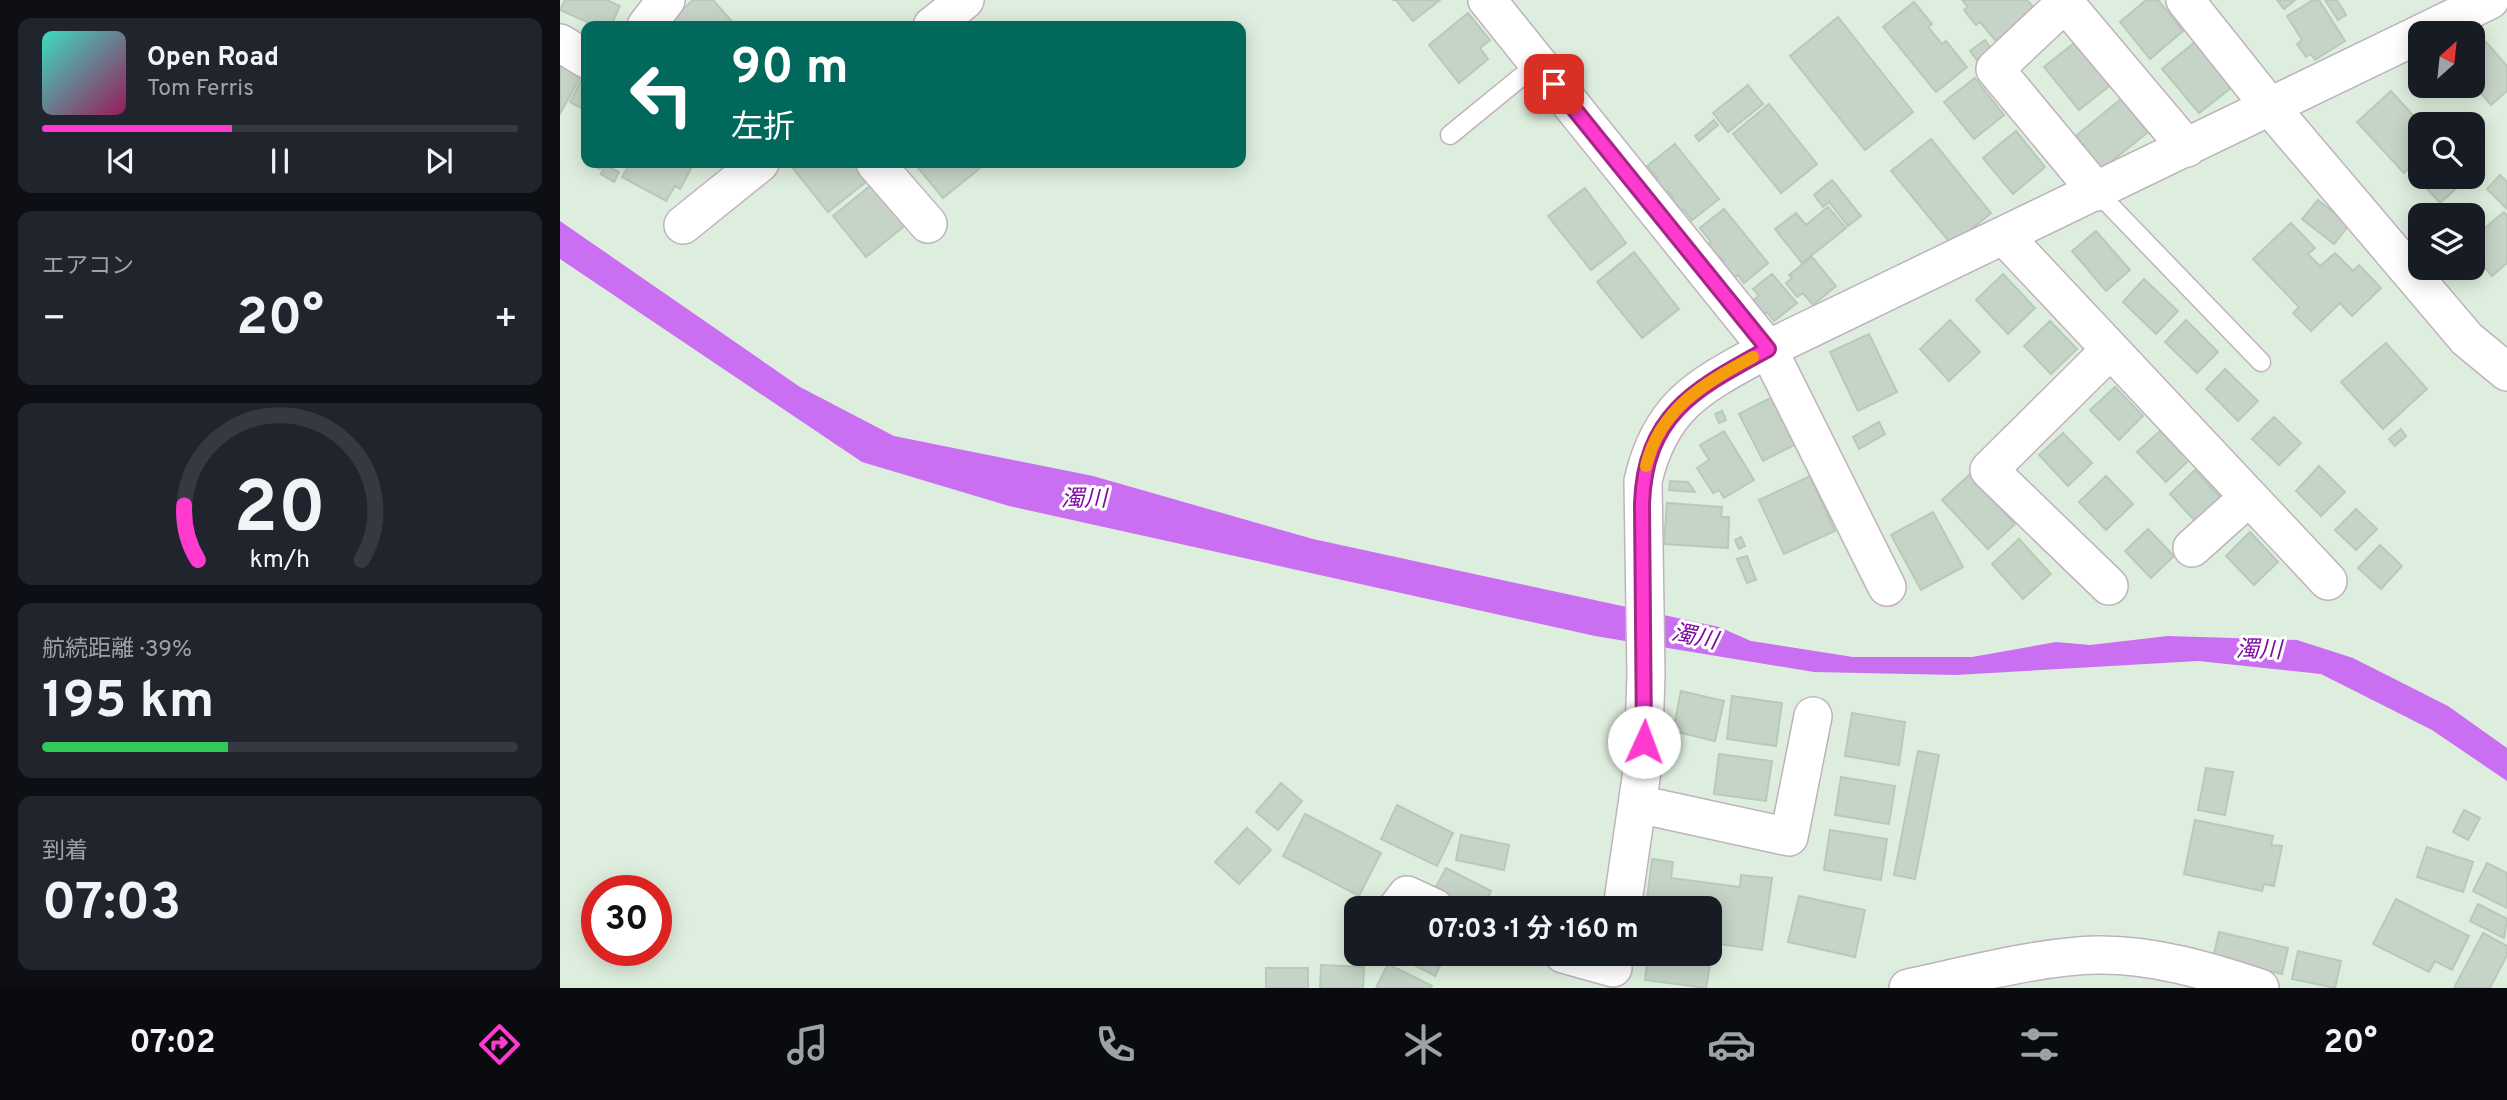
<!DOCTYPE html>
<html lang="ja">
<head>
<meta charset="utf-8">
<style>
  body { margin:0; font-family:Overpass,"Noto Sans JP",sans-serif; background:#20242c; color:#f1f3f6; height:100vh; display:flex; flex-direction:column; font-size:26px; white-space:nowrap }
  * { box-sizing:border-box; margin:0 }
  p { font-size:23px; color:#9ea1a6 }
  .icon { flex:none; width:38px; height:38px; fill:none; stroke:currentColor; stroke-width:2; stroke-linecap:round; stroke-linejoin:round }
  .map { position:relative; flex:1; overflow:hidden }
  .side { display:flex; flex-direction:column; gap:18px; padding:18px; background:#0d0f14; width:560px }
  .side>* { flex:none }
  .guide { position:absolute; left:21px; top:21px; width:665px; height:147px; border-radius:14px; box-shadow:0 4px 18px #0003; background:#00695c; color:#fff; overflow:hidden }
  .needle { width:46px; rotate:27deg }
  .controls { position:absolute; left:1848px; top:21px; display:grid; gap:14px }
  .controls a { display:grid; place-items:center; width:77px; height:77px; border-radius:14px; background:#171b24; box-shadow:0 4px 18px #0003; font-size:35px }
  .speed { position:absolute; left:21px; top:875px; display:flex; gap:14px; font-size:35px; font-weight:700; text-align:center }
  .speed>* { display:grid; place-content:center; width:91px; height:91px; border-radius:50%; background:#171b24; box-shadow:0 4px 18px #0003; line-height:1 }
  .speed .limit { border:10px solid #d22; background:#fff; color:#111 }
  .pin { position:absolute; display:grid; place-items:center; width:60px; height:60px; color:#fff; margin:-30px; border-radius:14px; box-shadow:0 4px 10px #0006 }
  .me { position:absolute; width:77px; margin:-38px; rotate:2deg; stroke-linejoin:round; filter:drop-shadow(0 0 5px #0008) }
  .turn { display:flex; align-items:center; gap:24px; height:147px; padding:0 35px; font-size:32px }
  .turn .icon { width:91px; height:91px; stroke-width:2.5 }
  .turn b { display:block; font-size:49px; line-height:60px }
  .big { font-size:52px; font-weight:700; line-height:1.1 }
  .side .card { flex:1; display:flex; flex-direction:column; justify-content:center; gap:10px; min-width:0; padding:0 24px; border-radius:14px; background:#20242c }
  .side .dial { align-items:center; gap:0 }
  .dial svg { height:182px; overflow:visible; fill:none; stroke:#363941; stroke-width:7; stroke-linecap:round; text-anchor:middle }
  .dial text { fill:#f1f3f6; stroke:none }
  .song { display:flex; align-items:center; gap:21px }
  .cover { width:84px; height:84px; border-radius:10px; background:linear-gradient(135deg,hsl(170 70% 55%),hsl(330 70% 35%)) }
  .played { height:7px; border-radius:4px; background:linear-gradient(90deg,#ff3acf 40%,#363941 40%) }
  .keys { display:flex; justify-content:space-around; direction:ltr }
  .heat { display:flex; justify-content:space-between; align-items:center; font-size:38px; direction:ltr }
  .charge { height:10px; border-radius:5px; background:linear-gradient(90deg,#34c759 39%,#363941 0) }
  .trip { position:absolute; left:784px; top:896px; width:378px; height:70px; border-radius:14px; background:#171b24; box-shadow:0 4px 18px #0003; font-weight:700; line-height:70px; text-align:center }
  .dock { display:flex; height:112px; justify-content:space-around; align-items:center; background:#090b0e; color:#9ea1a6 }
  .dock .icon { width:49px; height:49px }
  .dock .current { color:#ff3acf }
  .dock b { font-size:32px; color:#f1f3f6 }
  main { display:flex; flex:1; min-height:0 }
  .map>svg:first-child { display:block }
  .water { fill:#ca6ff2 }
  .building { fill:#c6d4c7; stroke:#b7cab9; stroke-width:2 }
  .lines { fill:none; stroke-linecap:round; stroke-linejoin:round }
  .lane-casing { stroke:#c0b2bd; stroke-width:21 }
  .street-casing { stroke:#c0b2bd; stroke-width:40 }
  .lane { stroke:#fff; stroke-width:18 }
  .street { stroke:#fff; stroke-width:37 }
  .route-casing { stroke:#a62687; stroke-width:18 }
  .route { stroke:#ff3acf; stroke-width:12 }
  .slow { stroke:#f59e0b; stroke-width:12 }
  .labels { text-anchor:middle; stroke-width:6; stroke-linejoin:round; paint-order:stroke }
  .water-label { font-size:23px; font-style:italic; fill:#7f0aa2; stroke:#fff }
</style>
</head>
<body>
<main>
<section class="side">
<div class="card">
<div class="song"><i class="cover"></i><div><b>Open Road</b><p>Tom Ferris</p></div></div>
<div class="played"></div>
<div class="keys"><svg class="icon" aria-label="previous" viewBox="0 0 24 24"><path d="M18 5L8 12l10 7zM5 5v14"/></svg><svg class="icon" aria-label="pause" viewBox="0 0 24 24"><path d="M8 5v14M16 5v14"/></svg><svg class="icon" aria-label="next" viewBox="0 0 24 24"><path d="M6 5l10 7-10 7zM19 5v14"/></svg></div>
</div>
<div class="card"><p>エアコン</p>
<div class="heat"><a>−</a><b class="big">20°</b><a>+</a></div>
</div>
<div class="card dial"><svg viewBox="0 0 100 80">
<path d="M14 69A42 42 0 1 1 86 69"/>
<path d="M14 69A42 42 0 0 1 8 45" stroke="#ff3acf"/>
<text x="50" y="56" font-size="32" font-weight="700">20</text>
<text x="50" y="72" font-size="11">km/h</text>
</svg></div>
<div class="card"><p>航続距離 · 39%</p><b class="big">195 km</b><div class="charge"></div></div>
<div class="card"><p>到着</p><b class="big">07:03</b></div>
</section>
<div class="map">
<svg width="1947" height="988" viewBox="0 0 1947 988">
  <rect width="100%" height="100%" fill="#deeede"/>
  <path class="water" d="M0,221l240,166 94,49 199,40 220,63 406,88 32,14 102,16h119l84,-15 34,3 78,-9 129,4 56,18 95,48 59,42v33l-75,-51 -111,-56 -123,-13 -242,14 -142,-3 -219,-36 -586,-130 -147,-44 -302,-203z"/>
  <path class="building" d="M5,0h42l13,6 -9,20h-15l-36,-16z
    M133,0h20l23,26h-58l-6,-7z
    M832,0h48l-27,21 -17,-21z
    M1402,0h65l8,9 -39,32 -16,-19 -4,3 -12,-15 4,-3z
    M1586,0h12l25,31 -33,28 -30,-37z
    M1717,0h18l-11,9z
    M1753,0h6l26,41 -30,19 -4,-6 -5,3 -9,-13 5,-4 -15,-24z
    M1765,0h12l9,15 -8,5z
    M1354,2l18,22 -4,3 14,17 4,-3 21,26 -31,25 -53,-65z
    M908,13l22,27 -10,8 8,11 -29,24 -30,-38z
    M1278,17l75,95 -48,38 -75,-94z
    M1425,40l6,8 -14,12 -7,-9z
    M1518,40l35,43 -34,27 -35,-43z
    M1635,42l37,45 -33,26 -37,-44z
    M1926,42l21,24v25l-16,14 -18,-21v-31z
    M0,62l22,12 -22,40z
    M1415,78l29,37 -30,24 -30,-37z
    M21,81l5,3 -1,26 -15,-8z
    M1188,85l15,19 -35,28 -15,-19z
    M1831,91l30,33 -1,34 -16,15 -47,-51z
    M1561,99l27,33 -46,37 -26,-33z
    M1209,104l48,60 -36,29 -48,-59z
    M1154,120l4,5 -19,16 -4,-5z
    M1456,131l29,36 -32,27 -30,-36z
    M1371,139l60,74 -39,32 -61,-74z
    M1115,144l44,55 -27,21 -9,-11 -5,4 -10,-12 5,-4 -5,-6 -4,4 -11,-13 5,-4 -11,-12z
    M27,163h16l-3,6z
    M70,163h64l-14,26 -5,-3 -9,15 -44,-24z
    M235,163h64l12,15 -43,34 -37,-46z
    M354,163h71v1l-42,34z
    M45,165l14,7 -5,10 -13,-8z
    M1940,175l7,7v27l-20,-20z
    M1860,176v1h49l-29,26 -22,-24z
    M1272,180l29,36 -13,10 -19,-24 -6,5 -9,-12z
    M315,182l33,41 -42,34 -33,-41z
    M1025,188l41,55 -35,27 -43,-54z
    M1758,200l31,25 -15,19 -32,-25z
    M1268,207l18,21 -44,35 -27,-34 21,-16 10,12z
    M1164,209l44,54 -24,20 -6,-8 -6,5 -13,-15 5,-4 -4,-4 -4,4 -12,-14 7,-5 -11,-14z
    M1944,212l3,4v47l-15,13 -19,-23v-15z
    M1731,223l24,25 -7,6 12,12 15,-13 18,18 6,-6 22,23 -29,28 -12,-13 -29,28 -18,-18 6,-6 -46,-48z
    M1860,227v23l-11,-13z
    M1536,231l34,39 -24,21 -34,-40z
    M1074,252l45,57 -37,29 -45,-56z
    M1252,257l24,29 -23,19 -10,-12 -6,4 -11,-14 6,-5 -3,-3z
    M1212,274l25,29 -23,18 -7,-9 -5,3 -11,-13 8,-6 -6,-7z
    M1443,274l32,34 -27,26 -32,-34z
    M1584,279l34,32 -22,23 -33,-32z
    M1390,320l30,32 -31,29 -29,-32z
    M1626,320l32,32 -21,21 -32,-31z
    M1490,321l27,28 -26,25 -27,-28z
    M1309,334l28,58 -39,19 -28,-59z
    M1826,343l41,46 -44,40 -42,-47z
    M1665,369l33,32 -20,20 -32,-32z
    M1555,387l28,29 -24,24 -29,-30z
    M1212,397l24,47 -33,17 -24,-47z
    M1162,411l4,9 -7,3 -4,-9z
    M1714,417l27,26 -22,22 -27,-26z
    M1319,422l6,12 -26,15 -6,-12z
    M1841,429l5,7 -11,10 -6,-7z
    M1164,431l30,49 -30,18 -5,-8 -6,3 -16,-25 12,-8 -9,-15z
    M1600,431l29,29 -23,22 -29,-30z
    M1503,433l29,30 -24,23 -29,-31z
    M1759,466l26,26 -24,24 -25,-25z
    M1635,470l27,29 -25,24 -27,-29z
    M1409,475l46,49 -27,25 -46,-49z
    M1250,476l25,55 -51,23 -25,-54z
    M1546,476l27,28 -27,26 -27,-28z
    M1110,481l18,1 7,10 -26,-2z
    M1107,503l55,4 -1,10h8l-1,31 -64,-4z
    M1796,509l21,20 -21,21 -21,-20z
    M1373,512l30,55 -42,23 -30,-55z
    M1588,529l26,27 -23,22 -26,-27z
    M1690,532l28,30 -24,23 -28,-29z
    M1181,537l4,9 -6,3 -4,-9z
    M1459,539l32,35 -28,25 -31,-35z
    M1820,545l22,21 -21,23 -23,-21z
    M1187,556l9,24 -9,3 -10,-24z
    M1121,691l43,10 -9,40 -42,-10z
    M1172,696l50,7 -6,43 -49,-7z
    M1292,713l53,9 -6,43 -54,-9z
    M1358,751l21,4 -24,124 -21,-4z
    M1159,754l53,7 -6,40 -52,-7z
    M1646,768l27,4 -8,43 -27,-5z
    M1281,777l54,9 -6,38 -54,-9z
    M721,783l21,18 -24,29 -22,-18z
    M837,805l56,28 -16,33 -56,-27z
    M1904,810l16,8 -12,22 -15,-8z
    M745,814l76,39 -22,43 -76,-40z
    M1635,820l78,16 -2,9 11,1 -8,40 -10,-2 -2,7 -78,-17z
    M687,828l24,22 -32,34 -24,-22z
    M1270,830l57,9 -6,41 -57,-10z
    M901,835l48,10 -5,25 -48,-10z
    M1867,847l46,15 -10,30 -46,-15z
    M1092,859l21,3 -2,16 69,9 1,-12 31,3 -10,72 -52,-7v-35h-64z
    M1927,863l20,10v35l-34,-17z
    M886,868l45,23 -8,17h-23l-28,-14z
    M1239,896l66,14 -10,47 -67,-15z
    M1836,899l73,37 -17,34 -17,-9 -6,11 -56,-28z
    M1918,904l29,15 -3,19 -34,-17z
    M1659,932l69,16 -6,26 -69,-16z
    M1923,933l24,13v9l-17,33h-36z
    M1738,951l43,10 -6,27 -43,-9z
    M833,954h53l-11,22z
    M1088,956l62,8 -4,24 -61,-8z
    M828,964l44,22 -2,2h-54z
    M761,965l43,2 -1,21h-43z
    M706,968h42v20h-42z"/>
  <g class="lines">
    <defs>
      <path id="lane" d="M890,135l87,-71
        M1537,192l164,170"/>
      <path id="street" d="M927,0l281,349 119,238
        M1625,0l86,108 196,231 40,33
        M86,26l20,-26
        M372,26l33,-26
        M1862,33l68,-33
        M0,43l26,16
        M315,163l53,61
        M1537,192l-102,-123 70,-66 122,145
        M123,225l77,-62
        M1444,236l324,345
        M1632,548l57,-51
        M1549,586l-120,-116 121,-120
        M1078,804l151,33 24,-121
        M837,908l10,-13 28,13
        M1062,908l21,-144 3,-89 -3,-194c18,-78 59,-96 125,-132l652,-315
        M1003,954l50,14
        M1348,988c57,-12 132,-32 189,-33 55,-1 112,16 163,33"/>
    </defs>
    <use href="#lane" class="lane-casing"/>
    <use href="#street" class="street-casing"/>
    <use href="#lane" class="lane"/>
    <use href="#street" class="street"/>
  </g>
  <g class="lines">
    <defs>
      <path id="route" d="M994,84l214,265c-71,39 -123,64 -126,155l2,238"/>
    </defs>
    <use href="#route" class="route-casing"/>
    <use href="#route" class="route"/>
    <path class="slow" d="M1086,466c14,-58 59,-83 107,-109"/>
  </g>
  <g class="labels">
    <g class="water-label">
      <text x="524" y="506">濁川</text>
      <text transform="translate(1135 636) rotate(12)" y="8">濁川</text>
      <text transform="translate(1699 649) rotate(1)" y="8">濁川</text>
    </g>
  </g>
</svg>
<div class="controls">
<a><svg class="needle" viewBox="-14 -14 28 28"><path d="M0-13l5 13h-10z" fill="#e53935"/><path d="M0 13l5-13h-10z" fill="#9ea1a6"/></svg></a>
<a><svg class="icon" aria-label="search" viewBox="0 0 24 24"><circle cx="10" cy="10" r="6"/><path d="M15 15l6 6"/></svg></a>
<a><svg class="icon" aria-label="layers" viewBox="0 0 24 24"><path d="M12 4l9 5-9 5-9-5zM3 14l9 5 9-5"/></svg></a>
</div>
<div class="speed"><div class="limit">30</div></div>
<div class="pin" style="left:994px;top:84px;background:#d93025"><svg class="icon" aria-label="arrive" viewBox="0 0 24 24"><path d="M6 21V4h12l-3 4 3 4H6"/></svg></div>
<svg class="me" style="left:1084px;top:742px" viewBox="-20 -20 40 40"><circle r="19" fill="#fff"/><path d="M0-13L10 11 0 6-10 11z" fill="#ff3acf"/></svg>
<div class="trip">07:03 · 1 分 · 160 m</div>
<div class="guide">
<div class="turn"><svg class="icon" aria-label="left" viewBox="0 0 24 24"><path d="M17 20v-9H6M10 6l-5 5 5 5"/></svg><div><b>90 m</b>左折</div></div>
</div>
</div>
</main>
<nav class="dock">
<b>07:02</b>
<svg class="icon current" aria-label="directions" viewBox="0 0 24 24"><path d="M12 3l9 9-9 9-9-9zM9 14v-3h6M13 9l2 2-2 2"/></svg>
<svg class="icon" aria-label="music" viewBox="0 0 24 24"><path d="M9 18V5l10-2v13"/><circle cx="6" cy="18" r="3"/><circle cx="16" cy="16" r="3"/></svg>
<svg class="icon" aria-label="phone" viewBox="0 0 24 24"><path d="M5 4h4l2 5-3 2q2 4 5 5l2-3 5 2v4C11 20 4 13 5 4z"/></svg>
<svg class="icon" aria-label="climate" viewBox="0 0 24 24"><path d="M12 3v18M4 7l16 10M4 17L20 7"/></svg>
<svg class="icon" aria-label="car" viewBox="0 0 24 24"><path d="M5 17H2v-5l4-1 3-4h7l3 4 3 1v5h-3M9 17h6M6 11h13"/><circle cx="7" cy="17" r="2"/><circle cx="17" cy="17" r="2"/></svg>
<svg class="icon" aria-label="filters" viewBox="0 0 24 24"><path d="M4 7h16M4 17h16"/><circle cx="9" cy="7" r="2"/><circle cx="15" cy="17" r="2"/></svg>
<b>20°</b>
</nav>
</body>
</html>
